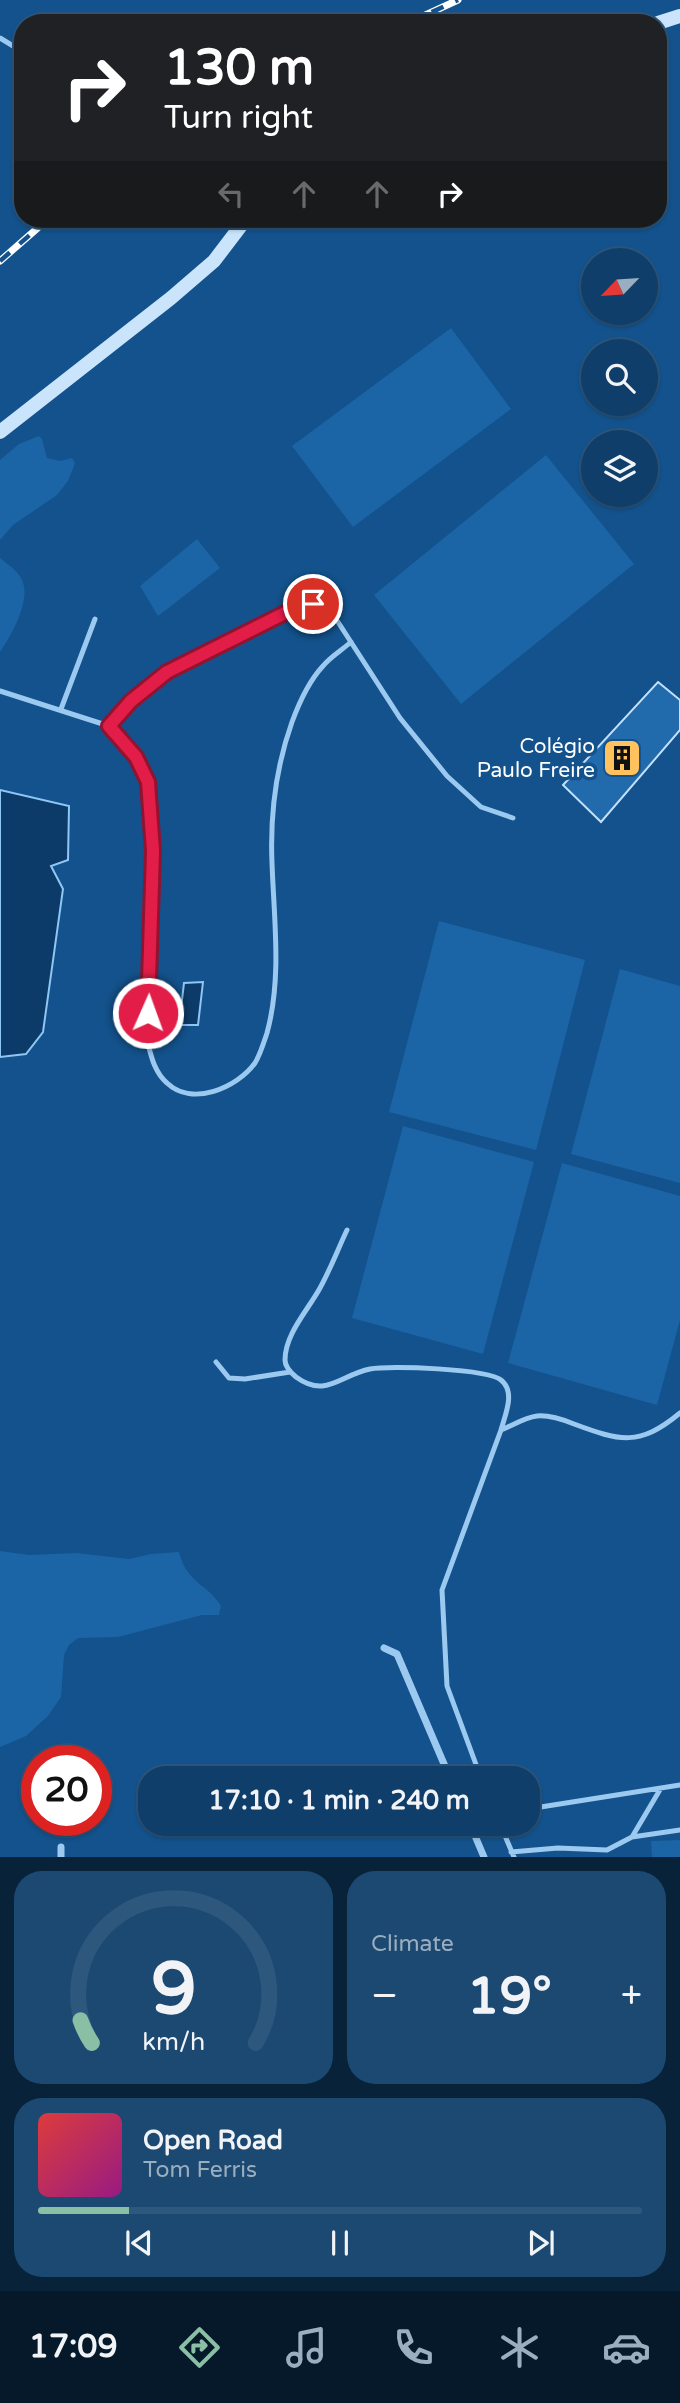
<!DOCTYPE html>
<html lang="en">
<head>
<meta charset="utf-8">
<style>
  body { margin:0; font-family:"Varela Round",sans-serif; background:#1c4971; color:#f1f3f6; height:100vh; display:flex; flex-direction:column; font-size:26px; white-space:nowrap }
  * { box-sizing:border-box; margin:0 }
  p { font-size:23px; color:#9baec0 }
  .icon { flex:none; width:38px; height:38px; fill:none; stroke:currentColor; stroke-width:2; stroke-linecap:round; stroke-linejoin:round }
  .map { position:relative; height:1857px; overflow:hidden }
  .panel { display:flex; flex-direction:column; gap:14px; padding:14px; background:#08223a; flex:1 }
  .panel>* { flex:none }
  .guide { position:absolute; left:14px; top:14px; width:653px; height:214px; border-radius:28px; box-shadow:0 2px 5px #0004,0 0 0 2px #2e577d; background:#202124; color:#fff; overflow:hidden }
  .needle { width:46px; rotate:245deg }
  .buttons { position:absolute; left:581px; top:248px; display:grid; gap:14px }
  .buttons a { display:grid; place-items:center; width:77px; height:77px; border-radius:50%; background:#0e3e69; box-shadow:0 2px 5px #0004,0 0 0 2px #2e577d; font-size:35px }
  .speed { position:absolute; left:21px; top:1745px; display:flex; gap:14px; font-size:35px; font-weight:700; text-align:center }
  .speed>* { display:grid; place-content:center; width:91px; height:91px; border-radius:50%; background:#0e3e69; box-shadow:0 2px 5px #0004,0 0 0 2px #2e577d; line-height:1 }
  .speed .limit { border:10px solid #d22; background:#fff; color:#111 }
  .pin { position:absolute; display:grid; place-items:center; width:60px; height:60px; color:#fff; margin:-30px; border:4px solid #fff; border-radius:50%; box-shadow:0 2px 7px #0007 }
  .me { position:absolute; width:77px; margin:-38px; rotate:2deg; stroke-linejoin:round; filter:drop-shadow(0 0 5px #0008) }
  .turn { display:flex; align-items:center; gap:24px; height:147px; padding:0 35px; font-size:32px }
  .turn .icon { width:91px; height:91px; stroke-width:2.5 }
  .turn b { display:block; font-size:49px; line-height:60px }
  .lanes { display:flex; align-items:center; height:66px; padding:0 35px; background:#0003; justify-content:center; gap:35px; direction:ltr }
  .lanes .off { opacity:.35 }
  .big { font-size:52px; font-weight:700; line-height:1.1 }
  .panel .tile { flex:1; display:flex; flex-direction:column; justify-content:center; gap:10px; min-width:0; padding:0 24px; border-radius:28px; background:#1c4971 }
  .panel .dial { align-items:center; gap:0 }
  .dial svg { height:182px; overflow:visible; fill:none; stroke:#2e577d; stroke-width:7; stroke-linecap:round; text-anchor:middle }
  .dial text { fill:#f1f3f6; stroke:none }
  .song { display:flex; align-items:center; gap:21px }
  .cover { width:84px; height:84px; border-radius:10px; background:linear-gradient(135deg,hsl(0 70% 55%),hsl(310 70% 35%)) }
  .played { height:7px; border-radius:4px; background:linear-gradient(90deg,#8abfa5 15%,#2e577d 15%) }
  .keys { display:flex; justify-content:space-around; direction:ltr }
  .heat { display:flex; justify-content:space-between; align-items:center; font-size:38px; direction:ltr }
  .panel .tiles { flex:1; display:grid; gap:14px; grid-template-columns:1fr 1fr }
  .tile:last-child { grid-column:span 2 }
  .trip { position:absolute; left:138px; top:1766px; width:402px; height:70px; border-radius:28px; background:#0e3e69; box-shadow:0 2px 5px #0004,0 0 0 2px #2e577d; font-weight:700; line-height:70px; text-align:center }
  .menu { display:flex; height:112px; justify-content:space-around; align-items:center; background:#06192a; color:#9baec0 }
  .menu .icon { width:49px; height:49px }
  .menu .selected { color:#8abfa5 }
  .menu b { font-size:32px; color:#f1f3f6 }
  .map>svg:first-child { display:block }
  .green { fill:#1b65a6 }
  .water { fill:#0c3b69; stroke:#8ec6f4; stroke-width:2 }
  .building { fill:#216aab; stroke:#c3e1fc; stroke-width:2 }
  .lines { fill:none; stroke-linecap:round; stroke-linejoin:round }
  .lane { stroke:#9cc9f0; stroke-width:5 }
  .street { stroke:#9cc9f0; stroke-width:7 }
  .secondary { stroke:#cae4fb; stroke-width:14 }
  .rail-casing { stroke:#fff; stroke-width:7 }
  .rail { stroke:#13528c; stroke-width:4.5; stroke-dasharray:13; stroke-linecap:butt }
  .route-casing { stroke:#92132f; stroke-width:18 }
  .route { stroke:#e11d48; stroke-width:12 }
  .labels { text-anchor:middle; stroke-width:7; stroke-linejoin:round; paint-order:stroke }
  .poi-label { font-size:21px; fill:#fff; stroke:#13528c; text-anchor:end }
</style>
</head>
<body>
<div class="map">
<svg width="680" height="1857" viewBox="0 0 680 1857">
  <rect width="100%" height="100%" fill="#13528c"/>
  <path class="green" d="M451,328l60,81 -158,118 -61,-81z
    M39,436l3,3 5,19 13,3 12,-3 3,5 -7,18 -11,14 -44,30 -13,15v-80l19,-16z
    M546,455l88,109 -173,140 -87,-109z
    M197,539l23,29 -62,48 -18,-30z
    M0,558c6,5 17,12 21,20 12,20 -10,58 -21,74z
    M439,921l146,39 -49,190 -147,-38z
    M620,969l60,17v197l-109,-29z
    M403,1126l131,36 -51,192 -131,-36z
    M562,1163l118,33v124l-23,85 -149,-42z
    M0,1551l29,4 48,-2 52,6 22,-5 28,-2c8,32 27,30 42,54l-2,9h-17l-84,22 -40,1 -9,7 -5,10 -3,42 -13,19 -22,20 -26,11z
    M680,1840v17h-28l-1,-16z"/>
  <path class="water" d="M0,790l69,16 -1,54 -17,6 12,23 -20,143 -17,22 -26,3z
    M203,982l-5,43h-19l5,-42z"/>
  <path class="building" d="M658,682l22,18v30l-79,92 -38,-37z"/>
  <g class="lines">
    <path class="lane" d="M0,38l23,14
      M0,691l109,35 22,-25 36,-29 136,-68c17,-1 24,6 35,18l62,96 47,58 34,31 32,11
      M61,709l34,-90
      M109,726l27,31 11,25 6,69 -6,189c4,15 7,32 20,43 25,24 70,5 88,-20 5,-8 9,-21 12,-30 15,-55 7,-113 5,-170 -2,-47 4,-96 20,-141 7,-19 17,-41 31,-56 7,-9 19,-16 28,-24
      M347,1230c-9,19 -17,40 -27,58 -12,22 -35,46 -35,72 0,7 5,12 11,17 30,22 44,-2 74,-8 19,-4 118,0 131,11 15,12 4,35 0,50l-59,160 5,96 34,92
      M216,1362l13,16 16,1 45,-7
      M501,1430c10,-4 25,-13 36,-14 11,-1 27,4 37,8 46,17 65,23 106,-11
      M528,1809l152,-24
      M500,1824l14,33
      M632,1837l48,-7
      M511,1852l47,-4 49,2 25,-13 29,-49"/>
    <path class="street" d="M384,1648l13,6 53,124
      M470,1824l14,33
      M61,1847v10"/>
    <path class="secondary" d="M658,23l22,-7
      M0,432l171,-134 43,-37 32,-42"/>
    <defs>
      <path id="rail" d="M408,23l50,-23
        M0,261l48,-42"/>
    </defs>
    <use href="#rail" class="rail-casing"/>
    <use href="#rail" class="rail"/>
  </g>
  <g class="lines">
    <defs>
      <path id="route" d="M148,1013l5,-162 -5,-69 -12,-25 -27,-31 22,-25 36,-29 136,-68h10"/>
    </defs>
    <use href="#route" class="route-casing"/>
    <use href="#route" class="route"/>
  </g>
  <defs>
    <symbol id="building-square" viewBox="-11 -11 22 22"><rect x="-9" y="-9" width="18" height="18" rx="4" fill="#ffc25c" stroke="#13528c"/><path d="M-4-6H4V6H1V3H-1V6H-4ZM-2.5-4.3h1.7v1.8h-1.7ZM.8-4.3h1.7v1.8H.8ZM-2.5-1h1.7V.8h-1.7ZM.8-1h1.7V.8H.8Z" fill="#111"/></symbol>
  </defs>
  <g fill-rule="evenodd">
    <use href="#building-square" x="600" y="736" width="44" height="44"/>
  </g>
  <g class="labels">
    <g class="poi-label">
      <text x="595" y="753">Colégio<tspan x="595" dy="24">Paulo Freire</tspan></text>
    </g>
  </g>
</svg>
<div class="buttons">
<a><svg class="needle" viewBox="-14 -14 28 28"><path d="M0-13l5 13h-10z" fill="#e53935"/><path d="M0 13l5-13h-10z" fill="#9baec0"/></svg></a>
<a><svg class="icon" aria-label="search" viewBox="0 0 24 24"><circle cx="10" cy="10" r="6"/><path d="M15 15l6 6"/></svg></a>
<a><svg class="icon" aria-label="layers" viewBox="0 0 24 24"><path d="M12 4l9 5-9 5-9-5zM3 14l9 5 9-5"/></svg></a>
</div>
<div class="speed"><div class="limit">20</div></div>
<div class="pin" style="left:313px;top:604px;background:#d93025"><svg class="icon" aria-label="arrive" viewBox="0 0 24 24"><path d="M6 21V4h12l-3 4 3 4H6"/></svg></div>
<svg class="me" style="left:148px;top:1013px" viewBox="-20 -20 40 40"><circle r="17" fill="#e11d48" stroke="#fff" stroke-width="3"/><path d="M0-11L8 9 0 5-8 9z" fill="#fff"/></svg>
<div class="trip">17:10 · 1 min · 240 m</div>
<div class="guide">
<div class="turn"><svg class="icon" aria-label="right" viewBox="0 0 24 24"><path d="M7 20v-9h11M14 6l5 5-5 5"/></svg><div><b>130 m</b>Turn right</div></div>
<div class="lanes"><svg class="icon off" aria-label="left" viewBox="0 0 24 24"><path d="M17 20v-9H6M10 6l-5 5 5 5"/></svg><svg class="icon off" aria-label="ahead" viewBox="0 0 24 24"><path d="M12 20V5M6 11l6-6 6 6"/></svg><svg class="icon off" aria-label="ahead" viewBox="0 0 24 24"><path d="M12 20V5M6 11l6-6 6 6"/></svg><svg class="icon" aria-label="right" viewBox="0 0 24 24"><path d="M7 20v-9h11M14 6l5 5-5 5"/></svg></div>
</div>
</div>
<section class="panel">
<div class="tiles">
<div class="tile dial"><svg viewBox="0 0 100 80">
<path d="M14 69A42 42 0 1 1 86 69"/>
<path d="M14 69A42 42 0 0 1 9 59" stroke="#8abfa5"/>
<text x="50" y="56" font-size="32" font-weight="700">9</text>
<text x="50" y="72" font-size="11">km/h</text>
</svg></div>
<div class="tile"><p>Climate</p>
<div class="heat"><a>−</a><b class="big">19°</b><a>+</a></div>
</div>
<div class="tile">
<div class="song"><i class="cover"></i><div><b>Open Road</b><p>Tom Ferris</p></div></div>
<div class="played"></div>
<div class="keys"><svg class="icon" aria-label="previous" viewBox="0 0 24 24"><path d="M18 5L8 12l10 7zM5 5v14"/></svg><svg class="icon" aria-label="pause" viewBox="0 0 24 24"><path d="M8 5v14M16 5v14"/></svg><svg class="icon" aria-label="next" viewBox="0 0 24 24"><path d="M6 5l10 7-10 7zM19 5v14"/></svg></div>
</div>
</div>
</section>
<nav class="menu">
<b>17:09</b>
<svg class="icon selected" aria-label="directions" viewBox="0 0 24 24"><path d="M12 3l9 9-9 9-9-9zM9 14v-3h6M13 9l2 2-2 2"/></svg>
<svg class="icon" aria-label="music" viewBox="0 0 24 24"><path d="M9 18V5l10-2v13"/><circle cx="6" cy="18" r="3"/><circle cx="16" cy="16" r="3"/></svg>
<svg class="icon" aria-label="phone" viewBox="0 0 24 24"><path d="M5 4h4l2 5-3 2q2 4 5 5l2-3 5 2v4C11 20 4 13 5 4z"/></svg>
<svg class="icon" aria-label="climate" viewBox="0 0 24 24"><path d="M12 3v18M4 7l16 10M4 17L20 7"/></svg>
<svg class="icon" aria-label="car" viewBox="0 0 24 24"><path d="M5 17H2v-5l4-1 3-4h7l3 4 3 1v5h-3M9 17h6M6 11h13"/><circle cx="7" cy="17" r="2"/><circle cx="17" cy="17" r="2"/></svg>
</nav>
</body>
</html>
